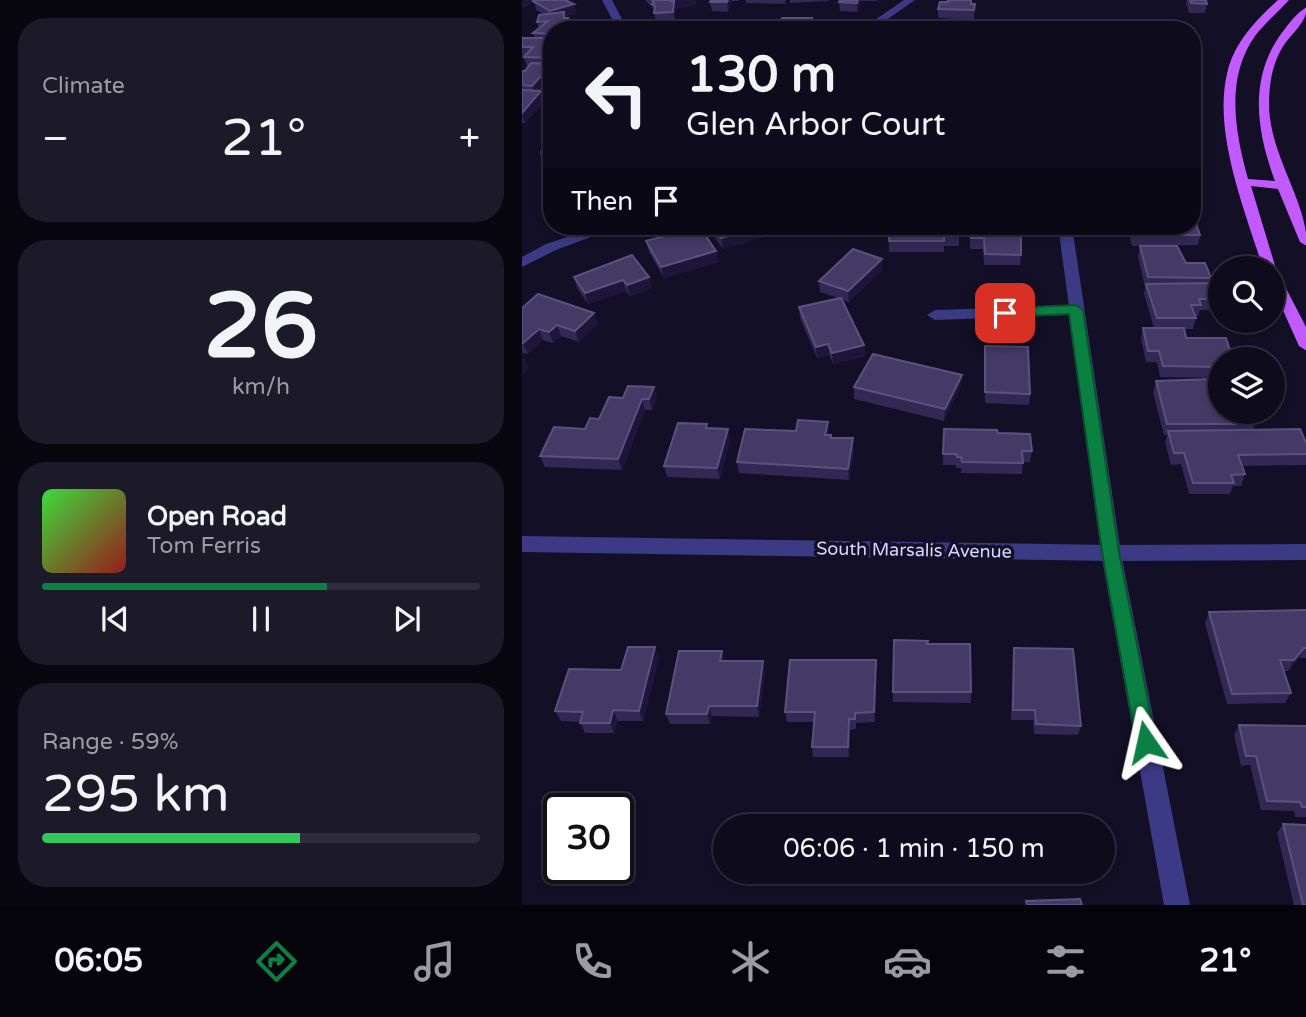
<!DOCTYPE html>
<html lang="en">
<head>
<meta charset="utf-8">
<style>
  body { margin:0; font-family:"Varela Round",sans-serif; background:#1c1929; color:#f1f3f6; height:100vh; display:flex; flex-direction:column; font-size:26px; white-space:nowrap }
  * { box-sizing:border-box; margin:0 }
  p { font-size:23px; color:#9b9ba3 }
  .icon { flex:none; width:38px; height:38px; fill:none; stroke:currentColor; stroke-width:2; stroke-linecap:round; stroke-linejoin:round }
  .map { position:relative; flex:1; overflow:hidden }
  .details { display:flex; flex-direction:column; gap:18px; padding:18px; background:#08060f; width:522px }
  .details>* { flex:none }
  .hud { position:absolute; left:21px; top:21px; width:658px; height:214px; border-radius:28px; box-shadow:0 4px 10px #0003,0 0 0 2px #2e2b3b; background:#0e0b1c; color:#f1f3f6; overflow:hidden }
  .controls { position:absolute; left:686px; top:256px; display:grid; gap:14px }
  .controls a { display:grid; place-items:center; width:77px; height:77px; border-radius:50%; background:#0e0b1c; box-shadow:0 4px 10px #0003,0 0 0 2px #2e2b3b; font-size:35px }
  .speed { position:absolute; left:21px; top:793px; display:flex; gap:14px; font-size:35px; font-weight:700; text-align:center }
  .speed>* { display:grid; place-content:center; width:91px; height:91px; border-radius:50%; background:#0e0b1c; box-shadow:0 4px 10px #0003,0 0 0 2px #2e2b3b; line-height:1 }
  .speed .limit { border:4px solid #111; border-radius:10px; background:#fff; color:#111 }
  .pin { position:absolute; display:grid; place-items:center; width:60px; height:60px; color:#fff; margin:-30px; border-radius:14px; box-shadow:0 4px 10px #0006 }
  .me { position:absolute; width:77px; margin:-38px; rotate:349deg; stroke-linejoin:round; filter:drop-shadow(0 0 5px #0008) }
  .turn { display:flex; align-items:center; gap:24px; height:147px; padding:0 28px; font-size:32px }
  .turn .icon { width:91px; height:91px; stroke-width:2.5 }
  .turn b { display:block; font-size:49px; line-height:60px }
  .then { display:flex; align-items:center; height:66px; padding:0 28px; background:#0003; gap:14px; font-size:26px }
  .big { font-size:52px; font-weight:600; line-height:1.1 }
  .details .tile { flex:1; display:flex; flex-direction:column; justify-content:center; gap:10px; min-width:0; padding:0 24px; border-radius:28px; background:#1c1929 }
  .details .dial { align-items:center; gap:0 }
  .dial b { font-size:91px; line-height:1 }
  .song { display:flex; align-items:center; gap:21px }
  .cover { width:84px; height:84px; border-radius:10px; background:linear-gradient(135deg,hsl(120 70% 55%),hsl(0 70% 35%)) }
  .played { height:7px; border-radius:4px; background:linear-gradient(90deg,#0b8043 65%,#2e2b3b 65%) }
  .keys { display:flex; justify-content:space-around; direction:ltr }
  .heat { display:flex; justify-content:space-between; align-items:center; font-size:38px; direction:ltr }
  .charge { height:10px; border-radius:5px; background:linear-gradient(90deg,#34c759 59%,#2e2b3b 0) }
  .trip { position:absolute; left:191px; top:814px; width:402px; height:70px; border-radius:35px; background:#0e0b1c; box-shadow:0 4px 10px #0003,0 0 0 2px #2e2b3b; font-weight:600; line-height:70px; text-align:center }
  .tab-bar { display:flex; height:112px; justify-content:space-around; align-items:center; background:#06040b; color:#9b9ba3 }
  .tab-bar .icon { width:49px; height:49px }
  .tab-bar .current { color:#0b8043 }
  .tab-bar b { font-size:32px; color:#f1f3f6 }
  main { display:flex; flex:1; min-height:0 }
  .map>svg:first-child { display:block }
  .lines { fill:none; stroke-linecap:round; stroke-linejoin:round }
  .minor { fill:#3d3a85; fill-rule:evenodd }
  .tertiary { fill:#3d3a85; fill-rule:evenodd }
  .primary { fill:#c25bff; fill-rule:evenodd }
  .wall { fill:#312854 }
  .shaded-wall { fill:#1d163a }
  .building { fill:#433a66; stroke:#5a527e; stroke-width:2 }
  .route { fill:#0b8043; stroke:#07532c; stroke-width:2 }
  .labels { text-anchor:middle; stroke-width:7; stroke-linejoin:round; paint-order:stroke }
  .street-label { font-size:18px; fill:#d9d4ff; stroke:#130f26 }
</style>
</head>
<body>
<main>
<section class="details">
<div class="tile"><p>Climate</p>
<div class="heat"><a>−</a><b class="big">21°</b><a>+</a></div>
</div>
<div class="tile dial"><b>26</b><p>km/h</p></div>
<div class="tile">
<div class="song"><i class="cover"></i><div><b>Open Road</b><p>Tom Ferris</p></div></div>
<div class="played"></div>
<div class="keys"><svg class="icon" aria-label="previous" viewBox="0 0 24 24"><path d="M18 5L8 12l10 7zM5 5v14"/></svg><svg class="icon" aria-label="pause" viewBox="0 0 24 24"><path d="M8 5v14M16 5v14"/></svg><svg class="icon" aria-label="next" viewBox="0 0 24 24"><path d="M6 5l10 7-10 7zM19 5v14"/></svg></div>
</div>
<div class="tile"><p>Range · 59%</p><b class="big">295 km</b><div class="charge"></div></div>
</section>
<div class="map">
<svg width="785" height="905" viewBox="0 0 785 905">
  <rect width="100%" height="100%" fill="#130f26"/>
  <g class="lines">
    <path class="minor" d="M80,0h10l11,21 -3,9h-10l3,-9z
      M382,0h11l-43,30h-12z
      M26,133h4v54l-6,-4 -6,-31z
      M78,226h20l-64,24 -34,17v-10l24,-13z
      M536,226h14l49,327 69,352h-26l-63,-352 -31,-238 -135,5 -8,-5 8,-5 134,-4z"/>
    <path class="tertiary" d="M0,536l589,9 196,-1v16l-196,1 -589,-9z"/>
    <path class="primary" d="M756,0h11c-11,12 -24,23 -34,36 -30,42 -20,96 -7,143l27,2c-19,-51 -27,-105 9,-151 6,-8 14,-18 23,-23 0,16 -17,27 -25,41 -10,17 -13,37 -13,57 1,52 38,95 38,141l-7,-4 -22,-53 -27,-3 25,83 31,60v22l-8,-5 -26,-58v-20h-10c-18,-57 -50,-135 -36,-194 6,-30 29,-54 51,-74z"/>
  </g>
  <path class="wall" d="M0,0l48,2 4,2 2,9 -11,3 4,4h8l3,10h-28v46l-13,15h2l3,10 -19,22h-3v-52h3l3,-4h-1l-3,-10 1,-1h-3v-18h12l-1,-5 6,-5 -2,-6 6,-8 -7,-4 -2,-9 -12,8z
    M123,0h50l1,5 -21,4v12l-19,1 -3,-14z
    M178,0h39v1h-7l-4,11 -16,-1 -2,-9 1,-2z
    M224,0h40l-1,4 -39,-1z
    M268,0h39v1l-39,2z
    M318,0h38l-2,1h-15l-4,11 -17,-1 -1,-9z
    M450,0l-1,4h4l-1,16 -36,-2v-9l9,-7z
    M665,0h19l1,4 -2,9h-16l-3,-10z
    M290,18v12h-34z
    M188,226h62l1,8 -50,15 -12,-16z
    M367,226l70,9v11h-15v6h-55z
    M448,226l51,29 -1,10h-36l-1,-16h-13z
    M607,226h63l8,9 -2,10 -66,1 -4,-14z
    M147,228l47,23 2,11 -54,16 -15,-26 -3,-11 25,-6z
    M618,246l46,17 25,15 -2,5 11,6v21h-20l-2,6h-3l1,2 -3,11h-9l2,9 34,21v11l-2,8 -58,-1 -3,-15h-11l-5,-23 2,-11h11l-10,-34 1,-7 -7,-30z
    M360,270l-33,32 -7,-2 22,45 1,11 -32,8 -4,-9 -12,3 -17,-40 -1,-11 39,-9 -18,-6 -1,-11z
    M52,277h75l3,11 -22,8 -4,-5 -38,13 -11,-16z
    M0,308l76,16 -19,18 -18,-6 -8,7 -10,-3 -15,14 -6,-1z
    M463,346l45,48 -1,11 -44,-2z
    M440,375l-1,11 -17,35 -90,-22v-12z
    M634,381l62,14 -2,5 39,24 -2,6 54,15v18l-1,2 -64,1 3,8 -4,12h-8l-3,8h-41l-8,-30 -10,1 -6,-23 2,-7h-3l-11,-42z
    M132,387l3,12 -5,11h-7l-23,60 -77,-3 -5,-11 59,-37 24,-21z
    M306,422l1,13 3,3 22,12 -5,30 -110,-7 -2,-11 59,-31z
    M422,429l54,4 34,18 -2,11h-7l-1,12 -61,-1v-5h-5v-3h-13z
    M208,440l-10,39 -53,-2 -3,-11z
    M785,610v48h-8l-11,13h-4l7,22 -6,10 -58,1 -22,-81 4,-11z
    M406,644l43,48v11l-78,-1v-10z
    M133,647l4,11 -16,63h-25l-4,12h-29l-5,-11 -19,-1 -6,-10 66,-41z
    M492,648l67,78 -3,9 -44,-1 -1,-14h-22l2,-61z
    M200,651l3,10 40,11 -6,45 -47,-1 -2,8h-40l-4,-10z
    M354,660l-1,62 -19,1v6l-6,1 -1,27h-36l-1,-10 2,-25h-27l-2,-10z
    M717,725l68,1v91h-12l-1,-6 -33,-1 -11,-45 -9,1 -7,-31z
    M761,824l24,81h-13l-17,-72z"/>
  <path class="shaded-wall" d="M0,0h13l-13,9z
    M153,0h20l1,5 -21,4v12l-4,-20z
    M206,0h4v1l-4,11 -1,-10z
    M336,0h3v3l-4,9v-9z
    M52,4l2,9 -11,3 2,5 -14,-1 -3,-9z
    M290,18l1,10 -1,2h-2z
    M30,64v12l-17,19 -3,-9z
    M19,91l3,10 -19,22 -3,-10z
    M242,226h8l1,8 -50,15 -2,-11z
    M194,251l2,11 -54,16 -3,-11z
    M360,259v11l-33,32 -1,-11z
    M127,277l3,11 -22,8 -3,-11z
    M101,280l3,11 -38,13 -3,-11z
    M72,313l4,11 -19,18 -4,-11z
    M35,325l4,11 -8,7 -4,-11z
    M17,329l4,11 -15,14 -5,-11z
    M306,344l1,11 -12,3 -1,-11z
    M342,345l1,11 -32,8 -1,-11z
    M2,357l4,11 -6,7v-16z
    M440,375l-1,11 -17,35 1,-12z
    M132,387l3,12 -5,11 -3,-11z
    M120,399l3,11 -23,60 -4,-11z
    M306,422l1,11 -2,13 -2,-11z
    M206,429l2,11 -10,39 -3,-11z
    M331,438l1,12 -5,30 -1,-11z
    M133,647l4,11 -16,63 -4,-10z
    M782,648l-5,10 -11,13 6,-11z
    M200,651l3,10h-5z
    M354,660v10l-1,52 -1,-10z
    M241,661l2,11 -6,45 -2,-11z
    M187,706l3,10 -2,8 -3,-10z
    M91,710l5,11 -4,12 -4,-10z
    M327,719l1,11 -1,27 -1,-10z"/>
  <path class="building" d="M13,0h30l9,4 -24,7 -17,-10z
    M130,0h23l-4,1 3,1 -1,10 -19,1 1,-7 -3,-2 2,-1z
    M189,0h17l-1,2h-17z
    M318,0h18l-1,3 -18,-1z
    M426,0h23v4h4l-1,6 -36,-1 2,-7h8z
    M668,0h16l1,4 -16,-1z
    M42,12v6h4l-1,2h10l-3,5h5l-4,4 -23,1v4l-19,-1 15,-12 -11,1 2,-7z
    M260,18h30l-2,8h-8l-1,4h-23z
    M401,22l24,1 -2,7h-25z
    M131,24h37l-2,6h-38z
    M0,38h30v18l-2,2 -26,-1 9,-10h-11z
    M9,63l21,1 -20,22 -10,-1v-14h3z
    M0,90l19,1 -19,22z
    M670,218h2l6,17h-66l-3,-9h61z
    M158,226h19l17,25 -55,16 -15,-26 27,-7 -4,-6z
    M190,226h52l-43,12z
    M367,226h69l1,9h-15v6h-55z
    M448,226h51v29l-36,-1 -1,-16h-13z
    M618,246h37l9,17h19l6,15 -63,-1z
    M331,249l29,10 -34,32 -29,-10z
    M110,255l17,22 -22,8 -4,-5 -38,13 -11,-16z
    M696,283l2,6v10h-21l2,6h-10l5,13h-39l-11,-34z
    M16,294l56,19 -19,18 -18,-6 -8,7 -10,-3 -16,14h-1v-35z
    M319,298l23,47 -32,8 -4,-9 -12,3 -17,-40z
    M621,328h41l2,10h40l7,21h-15l2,8 -57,-1 -4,-15h-11z
    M463,346l43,1 2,47 -45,-2z
    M351,354l89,21 -17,34 -91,-22z
    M691,379l5,16 -6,-1 1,6h7v11h30l5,13h-88l-11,-43z
    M106,386l26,1 -5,12h-7l-24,60 -78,-3 14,-29 31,2 5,-11 9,1 10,-22 14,1z
    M276,420l30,2 -3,13h6v3h22l-5,31 -111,-7 8,-33 51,2z
    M156,423l29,1 -1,4 22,1 -11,39 -53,-2z
    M422,429l53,1 1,3 32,1 2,17h-10l1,12 -61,-1 -1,-5h-4l-1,-3h-13z
    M778,429l7,16v9l-69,1 7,19 -14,1 3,8h-41l-9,-30h-10l-6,-22z
    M785,610v38h-3l-10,12h-14l11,33 -59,1 -23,-82z
    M372,640l34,1 -1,3h43l1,48h-78z
    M106,647h27l-16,64 -26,-1 -3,13h-30l3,-11 -28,-1 14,-42 52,1z
    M492,648l59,1 8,77 -45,-2 -1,-14h-22z
    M157,651h43l-2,10h43l-6,45h-48l-2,8h-41z
    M268,660h86l-2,52 -19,1v6h-6l-1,28h-36l3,-35h-30z
    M717,725l68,1v81h-5l-2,-5 -33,-1 -11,-45h-10z
    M761,824l24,1v80h-4z
    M558,899l2,6h-55l-1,-4z"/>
  <path class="route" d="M554,305l7,5 36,242 37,190 -3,7 -7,3 -7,-3 -3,-7 -34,-190 -33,-238 -64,3 -6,-4 6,-5z"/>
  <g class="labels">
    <g class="street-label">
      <text transform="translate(392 550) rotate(1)" y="6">South Marsalis Avenue</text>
    </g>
  </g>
</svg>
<div class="controls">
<a><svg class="icon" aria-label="search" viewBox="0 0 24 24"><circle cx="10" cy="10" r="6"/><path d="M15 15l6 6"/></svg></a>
<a><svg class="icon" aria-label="layers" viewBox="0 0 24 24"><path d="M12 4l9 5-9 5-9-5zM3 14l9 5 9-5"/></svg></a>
</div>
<div class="speed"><div class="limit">30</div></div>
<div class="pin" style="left:483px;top:313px;background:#d93025"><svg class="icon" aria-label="arrive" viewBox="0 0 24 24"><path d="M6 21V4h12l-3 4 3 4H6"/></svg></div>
<svg class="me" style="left:624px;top:742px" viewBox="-20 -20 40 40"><path d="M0-17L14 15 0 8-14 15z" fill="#0b8043" stroke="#fff" stroke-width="4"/></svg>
<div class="trip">06:06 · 1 min · 150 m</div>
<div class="hud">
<div class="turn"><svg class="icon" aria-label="left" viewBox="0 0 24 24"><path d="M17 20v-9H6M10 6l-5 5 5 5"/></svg><div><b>130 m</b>Glen Arbor Court</div></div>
<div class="then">Then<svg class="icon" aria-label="arrive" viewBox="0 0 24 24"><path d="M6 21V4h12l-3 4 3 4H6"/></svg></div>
</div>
</div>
</main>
<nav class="tab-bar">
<b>06:05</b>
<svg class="icon current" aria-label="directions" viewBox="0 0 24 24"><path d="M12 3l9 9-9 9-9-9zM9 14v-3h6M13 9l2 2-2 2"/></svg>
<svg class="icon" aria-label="music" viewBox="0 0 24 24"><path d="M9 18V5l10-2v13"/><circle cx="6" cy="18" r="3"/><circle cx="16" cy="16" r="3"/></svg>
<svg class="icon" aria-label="phone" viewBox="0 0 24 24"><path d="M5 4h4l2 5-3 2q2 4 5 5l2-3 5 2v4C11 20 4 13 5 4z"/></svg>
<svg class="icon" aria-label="climate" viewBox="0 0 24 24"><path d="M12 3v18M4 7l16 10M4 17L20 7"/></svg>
<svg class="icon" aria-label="car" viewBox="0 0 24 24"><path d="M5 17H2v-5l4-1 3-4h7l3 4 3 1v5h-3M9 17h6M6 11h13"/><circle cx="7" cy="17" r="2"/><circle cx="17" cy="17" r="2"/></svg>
<svg class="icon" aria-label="filters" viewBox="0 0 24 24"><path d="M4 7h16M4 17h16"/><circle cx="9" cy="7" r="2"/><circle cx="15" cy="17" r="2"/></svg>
<b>21°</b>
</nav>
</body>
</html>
